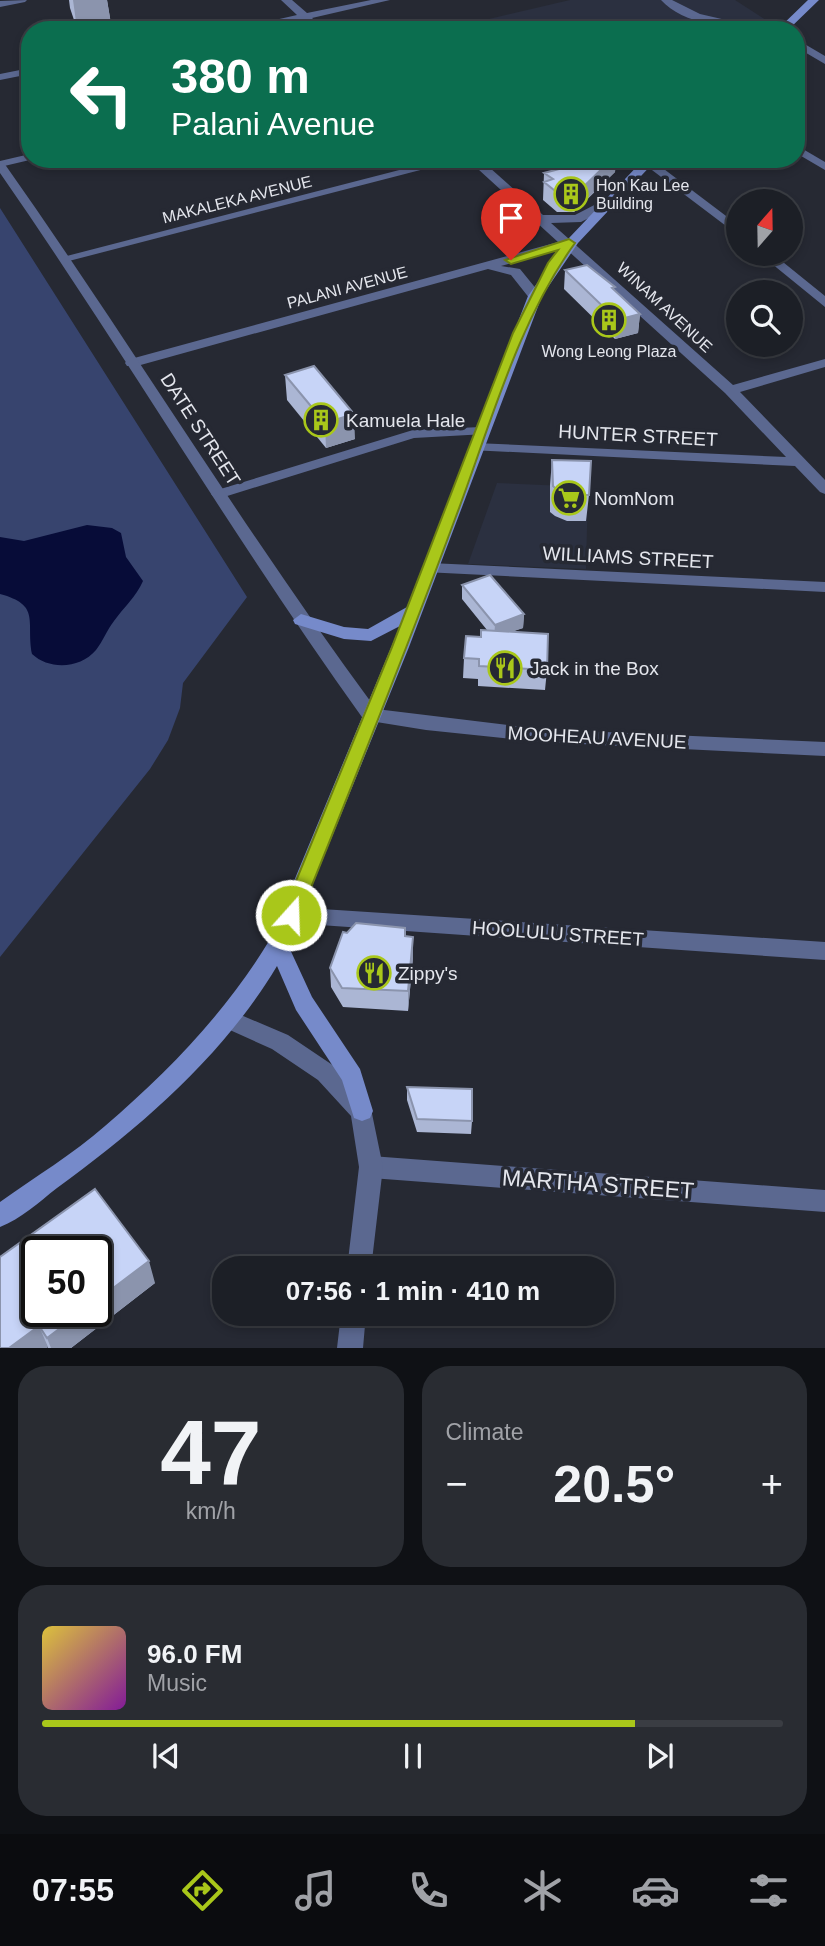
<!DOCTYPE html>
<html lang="en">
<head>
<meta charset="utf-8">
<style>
  body { margin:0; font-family:Arial,sans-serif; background:#292c32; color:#f1f3f6; height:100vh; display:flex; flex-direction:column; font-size:26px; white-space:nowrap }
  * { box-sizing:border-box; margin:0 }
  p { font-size:23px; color:#a0a2a7 }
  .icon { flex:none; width:38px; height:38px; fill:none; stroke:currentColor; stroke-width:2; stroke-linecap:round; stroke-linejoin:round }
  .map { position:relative; height:1348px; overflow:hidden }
  .sheet { display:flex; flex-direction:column; gap:18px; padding:18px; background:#0f1115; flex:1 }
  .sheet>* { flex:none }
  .top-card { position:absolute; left:21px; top:21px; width:784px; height:147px; border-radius:28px; box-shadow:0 4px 10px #0003,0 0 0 2px #3a3d43; background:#0b6e4f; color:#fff; overflow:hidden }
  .needle { width:46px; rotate:20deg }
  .controls { position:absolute; left:726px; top:189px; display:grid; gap:14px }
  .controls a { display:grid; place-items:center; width:77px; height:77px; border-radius:50%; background:#1c1f26; box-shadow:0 4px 10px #0003,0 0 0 2px #3a3d43; font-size:35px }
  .speed { position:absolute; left:21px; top:1236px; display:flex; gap:14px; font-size:35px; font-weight:700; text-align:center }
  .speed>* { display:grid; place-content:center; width:91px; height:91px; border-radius:50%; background:#1c1f26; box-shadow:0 4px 10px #0003,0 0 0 2px #3a3d43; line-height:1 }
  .speed .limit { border:4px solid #111; border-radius:10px; background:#fff; color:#111 }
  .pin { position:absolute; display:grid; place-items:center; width:60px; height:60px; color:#fff; margin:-72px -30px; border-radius:50% 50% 50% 0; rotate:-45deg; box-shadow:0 0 7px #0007 }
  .pin .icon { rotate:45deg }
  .me { position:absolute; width:77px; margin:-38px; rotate:20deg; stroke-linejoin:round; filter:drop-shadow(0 0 5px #0008) }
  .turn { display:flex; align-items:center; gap:24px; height:147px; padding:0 35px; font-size:32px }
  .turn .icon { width:91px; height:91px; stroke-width:2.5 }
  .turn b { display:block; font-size:49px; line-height:60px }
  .big { font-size:52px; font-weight:600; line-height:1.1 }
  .sheet .tile { flex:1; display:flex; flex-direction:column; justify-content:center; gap:10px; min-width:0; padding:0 24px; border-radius:28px; background:#292c32 }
  .sheet .dial { align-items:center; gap:0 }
  .dial b { font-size:91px; line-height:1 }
  .song { display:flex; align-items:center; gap:21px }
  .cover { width:84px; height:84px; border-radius:10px; background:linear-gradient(135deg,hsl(50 70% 55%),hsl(290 70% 35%)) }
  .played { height:7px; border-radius:4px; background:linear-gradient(90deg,#a9c71a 80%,#3a3d43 80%) }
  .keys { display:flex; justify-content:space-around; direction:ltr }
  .heat { display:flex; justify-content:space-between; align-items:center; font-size:38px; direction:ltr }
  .sheet .tiles { flex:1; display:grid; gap:18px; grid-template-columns:1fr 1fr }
  .tile:last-child { grid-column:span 2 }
  .trip { position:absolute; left:212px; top:1256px; width:402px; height:70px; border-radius:28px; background:#1c1f26; box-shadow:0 4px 10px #0003,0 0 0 2px #3a3d43; font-weight:600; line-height:70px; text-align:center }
  .tabs { display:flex; height:112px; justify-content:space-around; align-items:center; background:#0b0c0f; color:#a0a2a7 }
  .tabs .icon { width:49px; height:49px }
  .tabs .on { color:#a9c71a }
  .tabs b { font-size:32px; color:#f1f3f6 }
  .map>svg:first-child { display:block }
  .built { fill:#2b3040 }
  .green { fill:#37446e }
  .water { fill:#070c38 }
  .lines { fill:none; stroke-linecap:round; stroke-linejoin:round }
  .minor { fill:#5b6890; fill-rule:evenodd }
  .tertiary { fill:#5b6890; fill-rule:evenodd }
  .secondary { fill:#768aca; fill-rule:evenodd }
  .wall { fill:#abb6d4 }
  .shaded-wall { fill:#8b94ad }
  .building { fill:#c7d4f7; stroke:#8b94ad; stroke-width:2 }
  .route { fill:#a9c71a; stroke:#6e8111; stroke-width:2 }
  .labels { text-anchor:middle; stroke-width:7; stroke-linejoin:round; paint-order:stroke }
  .far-poi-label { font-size:16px; fill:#e4e6ed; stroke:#262933; text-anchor:start }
  .far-street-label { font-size:16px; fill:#e4e6ed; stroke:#262933 }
  .poi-label { font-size:19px; fill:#e4e6ed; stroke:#262933; text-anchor:start }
  .street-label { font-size:19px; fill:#e4e6ed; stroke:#262933 }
  .near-street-label { font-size:23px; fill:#e4e6ed; stroke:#262933 }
</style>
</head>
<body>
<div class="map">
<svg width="825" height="1348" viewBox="0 0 825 1348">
  <rect width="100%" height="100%" fill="#262933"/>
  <path class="built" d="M570,0h165l37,24 -6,6h-291l-7,-6z
    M497,483l91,4 -2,82 -118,-5z"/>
  <path class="green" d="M0,208l247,389 -64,86 -3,25 -12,32 -18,29 -150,188z"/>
  <path class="water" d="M87,525l25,3 9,5 5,24 17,24c-7,16 -19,26 -29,40 -7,9 -11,20 -18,29 -16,19 -47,20 -64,4 -6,-33 9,-49 -32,-60v-57l24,4z"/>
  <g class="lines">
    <path class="minor" d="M27,0l-2,2 -25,5v-6z
      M281,0h11l15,13 64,-13h19l-78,18 14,12h-11l-12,-10 -51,10h-21l66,-15z
      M661,0h11l28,14 70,16c-33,0 -86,-4 -109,-30z
      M796,39l29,17v8l-29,-17z
      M30,68v6l-30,6v-6z
      M796,145l29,17v8l-29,-17z
      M30,154v5h4l-34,8v-6z
      M442,159h21l-398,103 -6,-4z
      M467,159h13l63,56h32l29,-15h8v6l-31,16 -30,1 182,162 92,-26v8l-85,25 85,88v14l-5,-2 -25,-26 -325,-16v-6l5,-1 311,14 -61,-64 -160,-145 -64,18 19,3 22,27 -2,3h-10l-19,-24 -23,-6 -351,97h-10l-2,-3 2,-3 431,-118z
      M644,160h8l86,65v10l-94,-71z
      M760,254h13l52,42v11z
      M481,427l5,1v6l-72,4 -190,59h-10l-3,-3 3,-3 199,-61z
      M430,563l395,19v10l-401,-20 -2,-4z
      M291,907l534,35v18l-534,-37 -7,-2 -3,-6 3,-6z
      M371,1156l454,34v22l-454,-34 -8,-3 -4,-8 4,-8z"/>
    <path class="tertiary" d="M0,162l4,1c127,180 241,369 372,546l164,20 285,13v14l-285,-14 -114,-12 -62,-10c-128,-178 -239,-367 -364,-547z
      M229,1010l59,25 46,31 36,38 13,63 -12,102h-24l12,-102 -8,-51 -33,-36 -46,-31 -51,-23 -3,-7 3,-7z
      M341,1314h25l-3,34h-26z"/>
    <path class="secondary" d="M808,0h11l-31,30h-11z
      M644,159h13l-79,84 -36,53 -133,351 -121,298 24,52 48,72 13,42 -3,7 -8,3 -8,-3 -12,-38 -46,-70 -19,-44c-53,89 -136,161 -220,222 -18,14 -36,31 -57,39v-25c35,-25 73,-48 105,-76 63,-54 121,-114 164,-185l131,-315 -29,15 -27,-2 -49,-15 -2,-4 8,-6 43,13 24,2 39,-22 121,-311 41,-58z"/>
  </g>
  <path class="wall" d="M69,0h38l4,24 -34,5 -7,-21z
    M597,159h19l-1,13 -41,40h-17l-14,-12 1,-27z
    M565,270l49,20 26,24 -2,19 -23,6 -51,-50z
    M285,375l70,64 -29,9 -39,-48z
    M552,460l37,35 -3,26h-19l-12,-5 -5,-4v-27z
    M462,585l62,29 -1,14 -10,3 34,39 -2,20 -67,-4v-7l-15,-1 1,-20 23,-28 -25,-31z
    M347,933l58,3 8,21 -5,54 -65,-4 -12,-20 -1,-19z
    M407,1087l65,34 -1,13 -54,-2 -10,-32z
    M0,1257l155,26 -84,65h-23z"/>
  <path class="shaded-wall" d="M73,0h34l4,24 -34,5z
    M612,159h4l-1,13 -41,40 2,-18z
    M640,314l-2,19 -23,6 2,-19z
    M354,414l1,25 -29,9 -1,-25z
    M524,614l-1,14 -29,10 1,-13z
    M413,937v20l-5,54v-20z
    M149,1261l6,22 -84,65h-20l-4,-10 36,-27h13v-10z
    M39,1326l9,21 -1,1h-38z"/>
  <path class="building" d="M597,159h15l-36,35h-17l-15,-12 9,-3 -9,-6z
    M587,265l28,22 -3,1 28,26 -23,6 -52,-50z
    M314,366l40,48 -29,9 -40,-48z
    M552,460l39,1 -2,34h-20l-12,-5 -4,-4z
    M490,575l34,39 -29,11 -33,-40z
    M481,630l67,4 -1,36 -68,-4v-7l-15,-1 2,-22 15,1z
    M356,923l49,5v8l8,1 -5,54 -66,-3 -12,-20 13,-36 4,1z
    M407,1087l65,2v32l-55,-2z
    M95,1189l54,72 -53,40v-50h-59v60h46l-36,27 -8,-12 -30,22h-9v-91z"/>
  <path class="route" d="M569,239l6,4c-58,80 -85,184 -120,276 -49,133 -102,264 -155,396l-2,5h-13l-3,-5 110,-268 121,-314 35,-70 10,-13 -47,14 -6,-4z"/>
  <defs>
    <symbol id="building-ring" viewBox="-11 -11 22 22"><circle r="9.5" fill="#262933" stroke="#a9c71a" stroke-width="1.5"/><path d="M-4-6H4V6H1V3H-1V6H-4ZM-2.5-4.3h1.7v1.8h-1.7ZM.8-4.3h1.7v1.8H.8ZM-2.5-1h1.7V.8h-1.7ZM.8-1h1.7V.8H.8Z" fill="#a9c71a"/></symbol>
    <symbol id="supermarket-ring" viewBox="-11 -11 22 22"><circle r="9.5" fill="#262933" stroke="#a9c71a" stroke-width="1.5"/><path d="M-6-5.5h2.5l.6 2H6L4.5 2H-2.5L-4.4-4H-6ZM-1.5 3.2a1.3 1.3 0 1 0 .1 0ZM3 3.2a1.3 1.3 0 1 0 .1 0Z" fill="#a9c71a"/></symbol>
    <symbol id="restaurant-ring" viewBox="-11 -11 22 22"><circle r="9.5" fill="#262933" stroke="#a9c71a" stroke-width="1.5"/><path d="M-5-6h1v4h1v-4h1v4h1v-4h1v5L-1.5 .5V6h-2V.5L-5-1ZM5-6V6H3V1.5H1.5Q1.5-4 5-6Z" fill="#a9c71a"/></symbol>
  </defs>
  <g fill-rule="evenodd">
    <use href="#building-ring" x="552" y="175" width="38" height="38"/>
    <use href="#building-ring" x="590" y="301" width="38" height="38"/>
    <use href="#building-ring" x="302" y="401" width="38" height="38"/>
    <use href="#supermarket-ring" x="550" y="479" width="38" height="38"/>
    <use href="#restaurant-ring" x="486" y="649" width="38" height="38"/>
    <use href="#restaurant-ring" x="355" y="954" width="38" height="38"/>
  </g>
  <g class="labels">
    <g class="far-poi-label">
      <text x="596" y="191">Hon Kau Lee<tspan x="596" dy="18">Building</tspan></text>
      <text x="609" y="357" text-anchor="middle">Wong Leong Plaza</text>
    </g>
    <g class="far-street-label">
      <text transform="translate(237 199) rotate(-14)" y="6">MAKALEKA AVENUE</text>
      <text transform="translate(347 287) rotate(-15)" y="6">PALANI AVENUE</text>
      <text transform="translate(665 307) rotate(43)" y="6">WINAM AVENUE</text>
    </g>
    <g class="poi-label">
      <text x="346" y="427">Kamuela Hale</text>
      <text x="594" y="505">NomNom</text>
      <text x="530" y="675">Jack in the Box</text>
      <text x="398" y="980">Zippy's</text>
    </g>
    <g class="street-label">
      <text transform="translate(201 429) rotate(57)" y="7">DATE STREET</text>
      <text transform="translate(638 435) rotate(3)" y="7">HUNTER STREET</text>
      <text transform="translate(628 557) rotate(3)" y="7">WILLIAMS STREET</text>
      <text transform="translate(597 737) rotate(3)" y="7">MOOHEAU AVENUE</text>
      <text transform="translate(558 933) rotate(4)" y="7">HOOLULU STREET</text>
    </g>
    <g class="near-street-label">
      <text transform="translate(598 1184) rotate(4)" y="8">MARTHA STREET</text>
    </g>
  </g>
</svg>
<div class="controls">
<a><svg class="needle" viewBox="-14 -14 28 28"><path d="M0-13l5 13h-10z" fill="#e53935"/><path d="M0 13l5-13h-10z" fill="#a0a2a7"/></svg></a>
<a><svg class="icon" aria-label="search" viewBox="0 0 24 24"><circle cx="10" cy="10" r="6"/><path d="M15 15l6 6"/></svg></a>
</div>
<div class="speed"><div class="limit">50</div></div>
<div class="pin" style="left:511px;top:260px;background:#d93025"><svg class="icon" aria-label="arrive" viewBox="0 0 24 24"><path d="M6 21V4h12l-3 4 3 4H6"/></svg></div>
<svg class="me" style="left:291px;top:915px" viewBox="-20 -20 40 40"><circle r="17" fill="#a9c71a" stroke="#fff" stroke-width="3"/><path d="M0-11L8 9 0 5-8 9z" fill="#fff"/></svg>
<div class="trip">07:56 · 1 min · 410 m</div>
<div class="top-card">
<div class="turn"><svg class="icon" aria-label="left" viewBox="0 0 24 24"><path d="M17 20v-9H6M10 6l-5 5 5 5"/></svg><div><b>380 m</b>Palani Avenue</div></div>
</div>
</div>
<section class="sheet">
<div class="tiles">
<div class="tile dial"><b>47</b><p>km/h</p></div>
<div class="tile"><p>Climate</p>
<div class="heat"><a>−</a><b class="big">20.5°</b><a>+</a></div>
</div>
<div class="tile">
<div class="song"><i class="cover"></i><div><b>96.0 FM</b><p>Music</p></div></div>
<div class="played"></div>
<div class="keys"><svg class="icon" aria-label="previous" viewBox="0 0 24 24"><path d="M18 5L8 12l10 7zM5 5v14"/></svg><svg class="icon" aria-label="pause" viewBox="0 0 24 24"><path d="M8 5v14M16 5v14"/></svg><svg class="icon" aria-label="next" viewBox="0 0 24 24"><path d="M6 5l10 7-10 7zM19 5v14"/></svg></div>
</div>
</div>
</section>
<nav class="tabs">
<b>07:55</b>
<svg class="icon on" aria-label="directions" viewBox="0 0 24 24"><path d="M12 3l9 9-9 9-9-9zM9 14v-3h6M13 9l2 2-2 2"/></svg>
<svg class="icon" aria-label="music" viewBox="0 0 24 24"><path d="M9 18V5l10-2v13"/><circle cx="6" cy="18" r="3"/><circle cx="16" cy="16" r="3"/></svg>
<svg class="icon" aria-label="phone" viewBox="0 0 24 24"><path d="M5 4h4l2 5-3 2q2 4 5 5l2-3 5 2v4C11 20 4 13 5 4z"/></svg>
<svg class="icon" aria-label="climate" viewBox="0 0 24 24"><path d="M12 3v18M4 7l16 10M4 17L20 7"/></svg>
<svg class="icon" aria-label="car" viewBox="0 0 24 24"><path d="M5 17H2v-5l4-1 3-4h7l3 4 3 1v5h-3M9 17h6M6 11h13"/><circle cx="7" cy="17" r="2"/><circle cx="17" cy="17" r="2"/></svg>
<svg class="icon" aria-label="filters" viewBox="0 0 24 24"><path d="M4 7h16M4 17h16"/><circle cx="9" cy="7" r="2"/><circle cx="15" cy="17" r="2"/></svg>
</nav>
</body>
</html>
